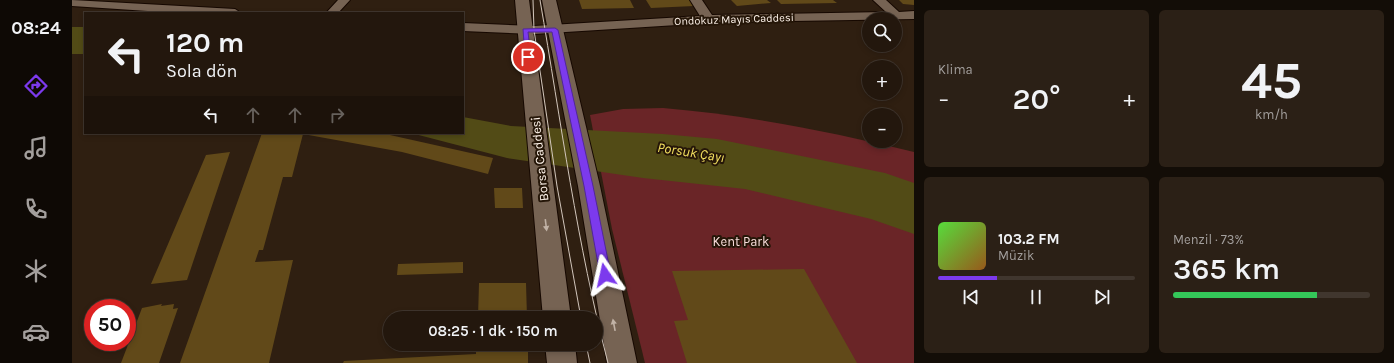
<!DOCTYPE html>
<html lang="tr">
<head>
<meta charset="utf-8">
<style>
  body { margin:0; font-family:Karla,sans-serif; background:#2b2016; color:#f1f3f6; height:100vh; display:flex; flex-direction:column; font-size:15px; white-space:nowrap }
  * { box-sizing:border-box; margin:0 }
  p { font-size:13px; color:#a39f9d }
  .icon { flex:none; width:22px; height:22px; fill:none; stroke:currentColor; stroke-width:2; stroke-linecap:round; stroke-linejoin:round }
  .map { position:relative; flex:1; overflow:hidden }
  .panel { display:flex; flex-direction:column; gap:10px; padding:10px; background:#130d07; width:480px }
  .panel>* { flex:none }
  .hud { position:absolute; left:12px; top:12px; width:380px; height:122px; border-radius:0px; box-shadow:0 2px 6px #0003,0 0 0 1px #40362e; background:#23170d; color:#f1f3f6; overflow:hidden }
  .controls { position:absolute; left:790px; top:12px; display:grid; gap:8px }
  .controls a { display:grid; place-items:center; width:40px; height:40px; border-radius:50%; background:#23170d; box-shadow:0 2px 6px #0003,0 0 0 1px #40362e; font-size:20px }
  .speed { position:absolute; left:12px; top:299px; display:flex; gap:8px; font-size:20px; font-weight:700; text-align:center }
  .speed>* { display:grid; place-content:center; width:52px; height:52px; border-radius:50%; background:#23170d; box-shadow:0 2px 6px #0003,0 0 0 1px #40362e; line-height:1 }
  .speed .limit { border:6px solid #d22; background:#fff; color:#111 }
  .pin { position:absolute; display:grid; place-items:center; width:34px; height:34px; color:#fff; margin:-17px; border:2px solid #fff; border-radius:50%; box-shadow:0 1px 4px #0007 }
  .me { position:absolute; width:44px; margin:-22px; rotate:349deg; stroke-linejoin:round; filter:drop-shadow(0 0 3px #0008) }
  .turn { display:flex; align-items:center; gap:14px; height:84px; padding:0 16px; font-size:18px }
  .turn .icon { width:52px; height:52px; stroke-width:2.5 }
  .turn b { display:block; font-size:28px; line-height:34px }
  .lanes { display:flex; align-items:center; height:38px; padding:0 16px; background:#0003; justify-content:center; gap:20px; direction:ltr }
  .lanes .off { opacity:.35 }
  .big { font-size:30px; font-weight:600; line-height:1.1 }
  .panel .tile { flex:1; display:flex; flex-direction:column; justify-content:center; gap:6px; min-width:0; padding:0 14px; border-radius:6px; background:#2b2016 }
  .panel .dial { align-items:center; gap:0 }
  .dial b { font-size:52px; line-height:1 }
  .song { display:flex; align-items:center; gap:12px }
  .cover { width:48px; height:48px; border-radius:6px; background:linear-gradient(135deg,hsl(110 70% 55%),hsl(30 70% 35%)) }
  .played { height:4px; border-radius:2px; background:linear-gradient(90deg,#7c3aed 30%,#40362e 30%) }
  .keys { display:flex; justify-content:space-around; direction:ltr }
  .heat { display:flex; justify-content:space-between; align-items:center; font-size:22px; direction:ltr }
  .charge { height:6px; border-radius:3px; background:linear-gradient(90deg,#34c759 73%,#40362e 0) }
  .panel .tiles { flex:1; display:grid; gap:10px; grid-template-columns:repeat(2,1fr) }
  .trip { position:absolute; left:311px; top:311px; width:220px; height:40px; border-radius:20px; background:#23170d; box-shadow:0 2px 6px #0003,0 0 0 1px #40362e; font-weight:600; line-height:40px; text-align:center }
  main { display:flex; flex:1; min-height:0 }
  .tab-bar { display:flex; flex-direction:column; width:72px; justify-content:space-around; align-items:center; background:#0e0905; color:#a39f9d }
  .tab-bar .icon { width:28px; height:28px }
  .tab-bar .current { color:#7c3aed }
  .tab-bar b { font-size:18px; color:#f1f3f6 }
  .map>svg:first-child { display:block }
  .green { fill:#6a2527 }
  .water { fill:#524b16 }
  .lines { fill:none; stroke-linecap:round; stroke-linejoin:round }
  .river { fill:#524b16; fill-rule:evenodd }
  .building { fill:#614919 }
  .street-casing { stroke:#160800; stroke-width:2 }
  .secondary-casing { stroke:#160800; stroke-width:2 }
  .street { fill:#766353; fill-rule:evenodd }
  .secondary { fill:#766353; fill-rule:evenodd }
  .tram { stroke:#d2c6bc; stroke-width:1 }
  .oneway { fill:#c1b2a6 }
  .route { fill:#7c3aed; stroke:#51269a }
  .labels { text-anchor:middle; stroke-width:4; stroke-linejoin:round; paint-order:stroke }
  .far-street-label { font-size:11px; fill:#fef3ea; stroke:#251608 }
  .street-label { font-size:13px; fill:#fef3ea; stroke:#251608 }
  .park-label { font-size:13px; fill:#f8dddb; stroke:#251608 }
  .water-label { font-size:14px; font-style:italic; fill:#f4e160; stroke:#251608 }
</style>
</head>
<body>
<main>
<nav class="tab-bar">
<b>08:24</b>
<svg class="icon current" aria-label="directions" viewBox="0 0 24 24"><path d="M12 3l9 9-9 9-9-9zM9 14v-3h6M13 9l2 2-2 2"/></svg>
<svg class="icon" aria-label="music" viewBox="0 0 24 24"><path d="M9 18V5l10-2v13"/><circle cx="6" cy="18" r="3"/><circle cx="16" cy="16" r="3"/></svg>
<svg class="icon" aria-label="phone" viewBox="0 0 24 24"><path d="M5 4h4l2 5-3 2q2 4 5 5l2-3 5 2v4C11 20 4 13 5 4z"/></svg>
<svg class="icon" aria-label="climate" viewBox="0 0 24 24"><path d="M12 3v18M4 7l16 10M4 17L20 7"/></svg>
<svg class="icon" aria-label="car" viewBox="0 0 24 24"><path d="M5 17H2v-5l4-1 3-4h7l3 4 3 1v5h-3M9 17h6M6 11h13"/><circle cx="7" cy="17" r="2"/><circle cx="17" cy="17" r="2"/></svg>
</nav>
<div class="map">
<svg width="842" height="363" viewBox="0 0 842 363">
  <rect width="100%" height="100%" fill="#2f1f11"/>
  <path class="green" d="M591,108c84,7 169,24 251,44v211h-269l-33,-134 -22,-114 33,-6z"/>
  <path class="water" d="M0,38l13,1v15h-13z
    M391,117l48,9 152,8 54,5 168,34 29,10v51l-43,-15 -126,-30 -102,-11 -136,-20 -96,-25h52z"/>
  <g class="lines">
    <path class="river" d="M0,27h13v18h-13z"/>
  </g>
  <path class="building" d="M507,0h51l4,8 -52,1z
    M574,0h44l4,6 -43,2z
    M659,0h36l4,3 -34,3z
    M705,0h56l4,3 -56,1z
    M827,0h15v5l-11,-1z
    M190,133h119l112,25 -5,16 -86,-22 -99,-18 -11,43h-9l-20,73h-4l-4,12 38,-2 -24,103h-89z
    M158,152l-43,128 -36,4 55,-129z
    M422,188h28l1,20h-28z
    M391,262v11l-66,2 1,-11z
    M732,269l53,94h-170l-13,-42 14,-1 -16,-49z
    M407,283h47l1,35h-49z
    M90,304l-1,2 13,-2 -1,5 5,-1 -19,55h-38l21,-55z
    M404,344h52v19h-185l1,-2 132,-7z"/>
  <g class="lines">
    <defs>
      <path id="street" d="M0,0l163,9 6,4h-63l-106,-7z
        M266,0h12l-12,13h-12z
        M618,0h12l10,15 174,-3 -13,-12h13l13,12 15,-1v8l-189,3 -191,12 -71,-3v-8l71,3 166,-10z"/>
      <path id="secondary" d="M443,0h14l42,318h-28z
        M470,0h14l44,186 37,177h-30l-29,-177z
        M473,344h30l2,19h-30z"/>
    </defs>
    <use href="#street" class="street-casing"/>
    <use href="#secondary" class="secondary-casing"/>
    <use href="#street" class="street"/>
    <use href="#secondary" class="secondary"/>
    <path class="tram" d="M461,0l1,30 23,156 24,132
      M468,0c21,122 37,244 68,363
      M514,344l4,19"/>
  </g>
  <defs><path id="oneway-solid" d="M-6-.8H1V-3.2L6.5 0L1 3.2V.8H-6Z"/></defs>
  <g class="oneway">
    <use href="#oneway-solid" transform="translate(474 225) rotate(83)"/>
    <use href="#oneway-solid" transform="translate(542 325) rotate(-101)"/>
  </g>
  <path class="route" d="M483,28l3,2 35,156 18,89 -2,3h-8l-1,-3 -16,-89 -32,-154h-24l3,25 -3,2 -3,-2 -2,-28z"/>
  <g class="labels">
    <g class="far-street-label">
      <text transform="translate(662 19) rotate(-2)" y="4">Ondokuz Mayıs Caddesi</text>
    </g>
    <g class="street-label">
      <text transform="translate(467 159) rotate(-96)" y="5">Borsa Caddesi</text>
    </g>
    <g class="park-label">
      <text x="669" y="246">Kent Park</text>
    </g>
    <g class="water-label">
      <text transform="translate(619 152) rotate(9)" y="5">Porsuk Çayı</text>
    </g>
  </g>
</svg>
<div class="controls">
<a><svg class="icon" aria-label="search" viewBox="0 0 24 24"><circle cx="10" cy="10" r="6"/><path d="M15 15l6 6"/></svg></a>
<a>+</a>
<a>−</a>
</div>
<div class="speed"><div class="limit">50</div></div>
<div class="pin" style="left:456px;top:57px;background:#d93025"><svg class="icon" aria-label="arrive" viewBox="0 0 24 24"><path d="M6 21V4h12l-3 4 3 4H6"/></svg></div>
<svg class="me" style="left:533px;top:275px" viewBox="-20 -20 40 40"><path d="M0-17L14 15 0 8-14 15z" fill="#7c3aed" stroke="#fff" stroke-width="4"/></svg>
<div class="trip">08:25 · 1 dk · 150 m</div>
<div class="hud">
<div class="turn"><svg class="icon" aria-label="left" viewBox="0 0 24 24"><path d="M17 20v-9H6M10 6l-5 5 5 5"/></svg><div><b>120 m</b>Sola dön</div></div>
<div class="lanes"><svg class="icon" aria-label="left" viewBox="0 0 24 24"><path d="M17 20v-9H6M10 6l-5 5 5 5"/></svg><svg class="icon off" aria-label="ahead" viewBox="0 0 24 24"><path d="M12 20V5M6 11l6-6 6 6"/></svg><svg class="icon off" aria-label="ahead" viewBox="0 0 24 24"><path d="M12 20V5M6 11l6-6 6 6"/></svg><svg class="icon off" aria-label="right" viewBox="0 0 24 24"><path d="M7 20v-9h11M14 6l5 5-5 5"/></svg></div>
</div>
</div>
<section class="panel">
<div class="tiles">
<div class="tile"><p>Klima</p>
<div class="heat"><a>−</a><b class="big">20°</b><a>+</a></div>
</div>
<div class="tile dial"><b>45</b><p>km/h</p></div>
<div class="tile">
<div class="song"><i class="cover"></i><div><b>103.2 FM</b><p>Müzik</p></div></div>
<div class="played"></div>
<div class="keys"><svg class="icon" aria-label="previous" viewBox="0 0 24 24"><path d="M18 5L8 12l10 7zM5 5v14"/></svg><svg class="icon" aria-label="pause" viewBox="0 0 24 24"><path d="M8 5v14M16 5v14"/></svg><svg class="icon" aria-label="next" viewBox="0 0 24 24"><path d="M6 5l10 7-10 7zM19 5v14"/></svg></div>
</div>
<div class="tile"><p>Menzil · 73%</p><b class="big">365 km</b><div class="charge"></div></div>
</div>
</section>
</main>
</body>
</html>
